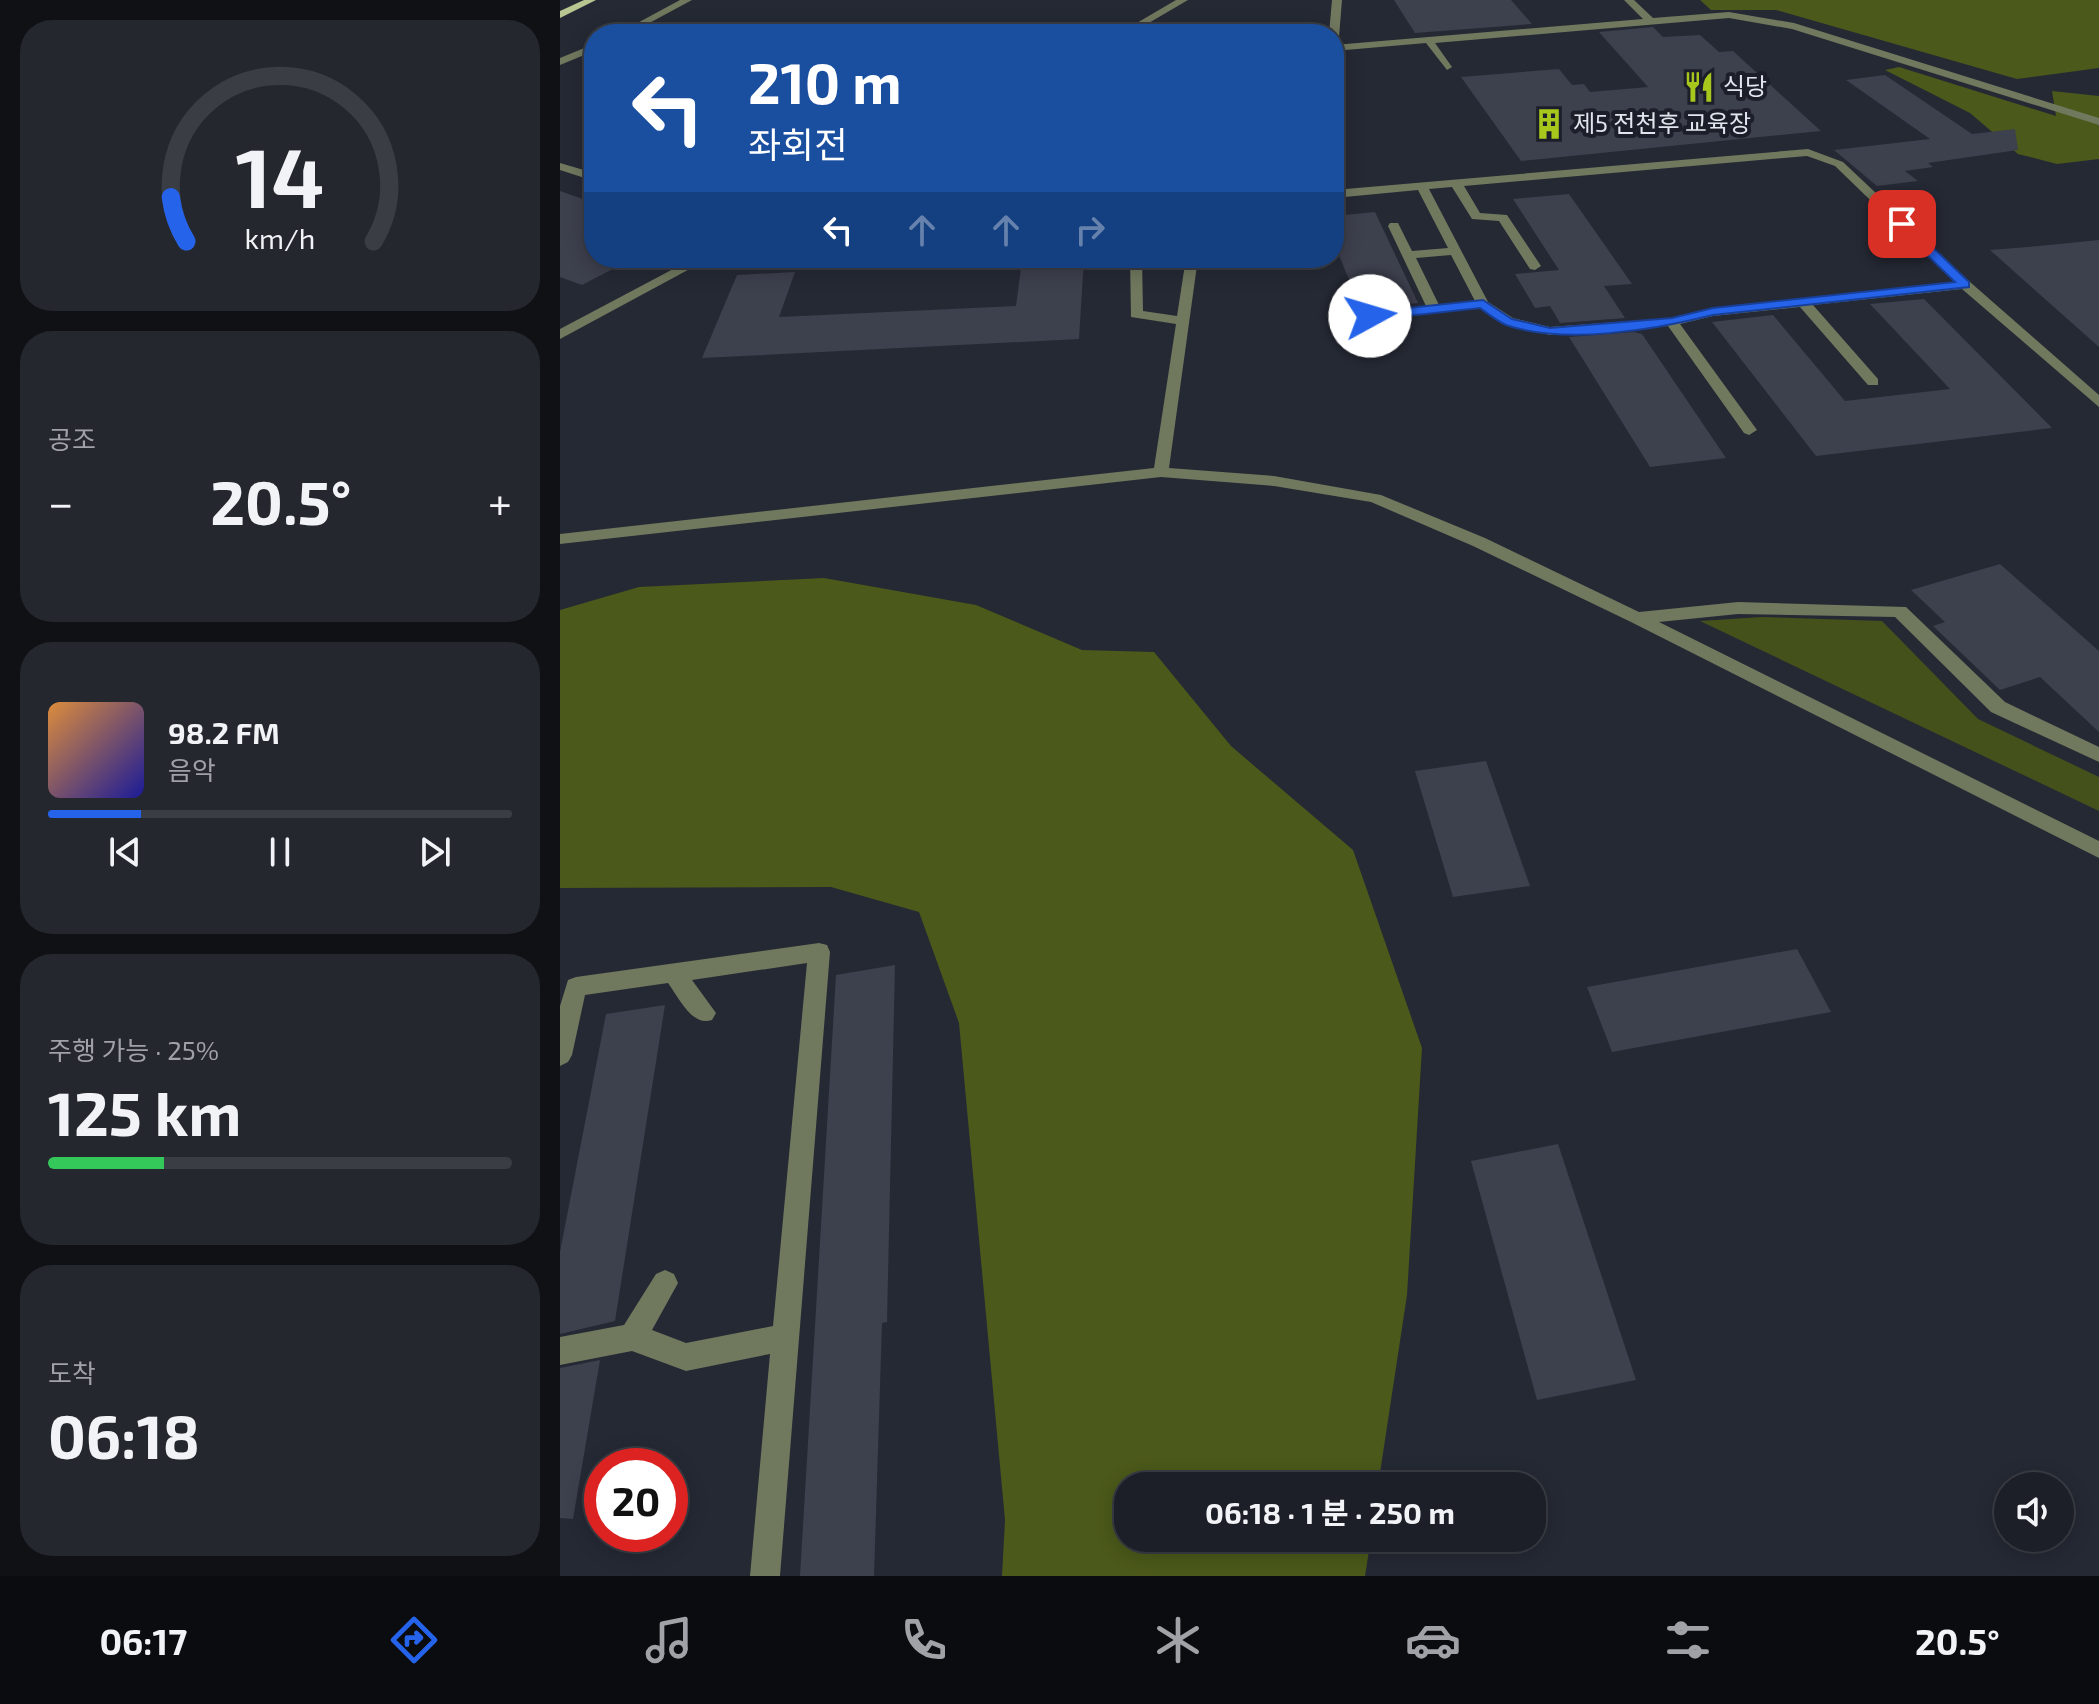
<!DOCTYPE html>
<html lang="ko">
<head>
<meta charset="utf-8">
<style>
  body { margin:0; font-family:"Exo 2","Noto Sans KR",sans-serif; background:#25272f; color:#f1f3f6; height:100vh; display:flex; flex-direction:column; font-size:30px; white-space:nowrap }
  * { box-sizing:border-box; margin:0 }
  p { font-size:26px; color:#a0a2a7 }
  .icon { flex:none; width:44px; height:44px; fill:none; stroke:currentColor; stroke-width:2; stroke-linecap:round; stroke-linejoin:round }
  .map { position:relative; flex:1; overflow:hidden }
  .sheet { display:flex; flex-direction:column; gap:20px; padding:20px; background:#0f1115; width:560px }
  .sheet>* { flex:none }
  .guide { position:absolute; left:24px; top:24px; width:760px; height:244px; border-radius:32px; box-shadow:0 4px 20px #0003,0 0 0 2px #3a3d44; background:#1a4fa0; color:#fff; overflow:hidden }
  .fabs { position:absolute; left:1434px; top:1472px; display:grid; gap:16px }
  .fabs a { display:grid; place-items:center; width:80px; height:80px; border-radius:50%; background:#1c1f27; box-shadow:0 4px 20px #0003,0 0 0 2px #3a3d44; font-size:40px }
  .speed { position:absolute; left:24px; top:1448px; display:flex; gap:16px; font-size:40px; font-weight:700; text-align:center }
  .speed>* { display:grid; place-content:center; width:104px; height:104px; border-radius:50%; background:#1c1f27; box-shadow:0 4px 20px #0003,0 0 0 2px #3a3d44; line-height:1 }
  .speed .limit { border:12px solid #d22; background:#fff; color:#111 }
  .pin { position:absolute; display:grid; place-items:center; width:68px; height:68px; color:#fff; margin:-34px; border-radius:16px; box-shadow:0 4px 12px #0006 }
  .me { position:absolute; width:88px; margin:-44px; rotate:84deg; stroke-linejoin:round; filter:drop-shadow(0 0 6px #0008) }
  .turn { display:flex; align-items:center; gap:28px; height:168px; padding:0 32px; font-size:36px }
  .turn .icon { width:104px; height:104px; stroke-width:2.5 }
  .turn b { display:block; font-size:56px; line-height:68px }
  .lanes { display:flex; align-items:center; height:76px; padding:0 32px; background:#0003; justify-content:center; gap:40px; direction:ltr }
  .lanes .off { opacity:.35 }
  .big { font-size:60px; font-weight:700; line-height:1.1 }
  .sheet .tile { flex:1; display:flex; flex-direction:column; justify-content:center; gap:12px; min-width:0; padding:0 28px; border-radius:32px; background:#25272f }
  .sheet .dial { align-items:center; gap:0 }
  .dial svg { height:208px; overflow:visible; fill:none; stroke:#3a3d44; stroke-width:7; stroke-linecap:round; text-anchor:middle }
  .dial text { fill:#f1f3f6; stroke:none }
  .song { display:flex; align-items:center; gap:24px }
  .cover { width:96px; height:96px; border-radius:12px; background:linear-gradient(135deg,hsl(30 70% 55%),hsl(240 70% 35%)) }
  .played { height:8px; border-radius:4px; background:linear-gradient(90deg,#2563eb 20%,#3a3d44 20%) }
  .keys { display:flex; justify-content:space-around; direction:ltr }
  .heat { display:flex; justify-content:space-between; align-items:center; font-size:44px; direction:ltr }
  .charge { height:12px; border-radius:6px; background:linear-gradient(90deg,#34c759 25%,#3a3d44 0) }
  .trip { position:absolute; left:554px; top:1472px; width:432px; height:80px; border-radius:32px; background:#1c1f27; box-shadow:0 4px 20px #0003,0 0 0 2px #3a3d44; font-weight:700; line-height:80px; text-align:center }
  .dock { display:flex; height:128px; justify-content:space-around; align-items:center; background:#0b0c10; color:#a0a2a7 }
  .dock .icon { width:56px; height:56px }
  .dock .current { color:#2563eb }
  .dock b { font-size:36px; color:#f1f3f6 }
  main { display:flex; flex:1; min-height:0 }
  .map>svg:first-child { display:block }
  .green { fill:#45511a }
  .forest { fill:#4b591a }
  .building { fill:#3d404d }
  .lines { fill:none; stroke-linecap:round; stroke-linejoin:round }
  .minor { fill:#70785e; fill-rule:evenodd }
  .major { fill:#b8c791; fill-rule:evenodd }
  .route { fill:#2563eb; stroke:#184099; stroke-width:2 }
  .labels { text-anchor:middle; stroke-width:8; stroke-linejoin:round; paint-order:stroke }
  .far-poi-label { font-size:24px; fill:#e2e5ed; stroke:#1c1f2a; text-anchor:start }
</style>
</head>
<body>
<main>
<section class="sheet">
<div class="tile dial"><svg viewBox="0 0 100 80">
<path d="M14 69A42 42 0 1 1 86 69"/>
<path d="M14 69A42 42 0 0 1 8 52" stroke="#2563eb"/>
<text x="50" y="56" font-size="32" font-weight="700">14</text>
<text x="50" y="72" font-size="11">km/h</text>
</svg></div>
<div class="tile"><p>공조</p>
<div class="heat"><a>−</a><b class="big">20.5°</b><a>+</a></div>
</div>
<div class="tile">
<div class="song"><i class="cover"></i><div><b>98.2 FM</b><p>음악</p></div></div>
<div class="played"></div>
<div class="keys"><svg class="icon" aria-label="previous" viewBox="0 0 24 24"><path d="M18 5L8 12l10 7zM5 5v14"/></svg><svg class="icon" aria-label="pause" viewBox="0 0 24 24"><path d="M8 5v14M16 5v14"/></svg><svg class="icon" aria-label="next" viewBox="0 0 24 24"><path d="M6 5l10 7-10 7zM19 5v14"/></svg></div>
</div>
<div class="tile"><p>주행 가능 · 25%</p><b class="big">125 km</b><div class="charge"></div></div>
<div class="tile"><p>도착</p><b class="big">06:18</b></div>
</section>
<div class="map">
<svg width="1539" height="1576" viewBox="0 0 1539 1576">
  <rect width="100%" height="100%" fill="#252934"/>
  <path class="green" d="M1202,617l120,4 96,98 121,58v34l-399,-190z"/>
  <path class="forest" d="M1140,0h399v68l-82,11 -241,-69h-65z
    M1339,67l157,49 -4,-25 47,5v63l-42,5 -39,-10 -48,-41 -85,-43z
    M264,578l152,27 106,45 72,2 77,94 122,104 69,198 -15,247 -29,191h-250v52h243l-6,38h-363l3,-56 -46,-497 -40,-111 -88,-25 -271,1v-278l79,-23z"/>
  <path class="building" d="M834,0h117l21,24 -117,9z
    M1093,27l10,10 37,-2 19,17 14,-1 88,80 -300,30 -60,-84 98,-8 13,16 12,-1 6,8 58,-5 -49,-55z
    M1325,75l87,59 43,-5 3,21 -90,13 5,4 -28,4 13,10 -41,5 -43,-36 96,-11 -84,-59z
    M0,191l34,12v55h40l-52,27 -22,-8z
    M1009,194l63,90 -28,2 21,32 -65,5 -10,-17 -15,2 -20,-34 44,-4 -46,-71z
    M815,212l43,91 -57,6 -27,-66v-27z
    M1539,240v107l-109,-97 49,-4z
    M505,258h19l-5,81 -377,19 35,-83 58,-3 -16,45 237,-11 6,-46z
    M1364,299l128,129 -236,28 -104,-134 61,-7 72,86 105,-12 -80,-85z
    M1074,332l8,2 84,124 -76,9 -81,-130z
    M1440,564l99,87v81l-59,-55 -40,13 -67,-64 12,-4 -34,-32z
    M926,761l44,125 -77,11 -38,-126z
    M1237,949l34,63 -219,40 -25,-65z
    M335,965l-8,357 -5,1 -8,253h-74l36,-601z
    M105,1005l-50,316 -55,13v-82l46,-238z
    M998,1144l78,236 -99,20 -66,-239z
    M40,1360l-27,159 -13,-1v-150z"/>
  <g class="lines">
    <path class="minor" d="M120,0h12l-63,34h-12z
      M616,0h12l-58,34h-12z
      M772,0h10l-3,37 -5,3v-6h-5z
      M1064,0h10l19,18 76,-6 65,11 305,95v7l-307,-96 -63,-11 -294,25 17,24 -5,3 -21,-27 -92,8v-6l309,-26z
      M34,44v7l-34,14v-7z
      M1248,149l35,13 127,120 129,113v12l-137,-118 -149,16 65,74v6h-10l-68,-78 -87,9 -33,8 77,106 -8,5 -5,-2 -76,-107 -118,9 -47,-11 -23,-16 -115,11v-6l5,-1 56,-6 -38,-80 2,-3h8l14,28 36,-3 -30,-58 -84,8v-8zM1247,156l28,10 120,116 -242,26 -41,10 -122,9 -37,-9 -25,-16 -59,-113 23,-2 20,32 27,2 31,48 5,1 6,-4 -34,-51 -27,-2 -16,-27zM891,255l24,46 -36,4 -23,-47z
      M0,163l34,10v8l-34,-11z
      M134,258h16l-150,81v-10z
      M570,258h12l1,53 34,5 9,-58h12l-29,210 105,8 107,19 104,43 154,74 99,-10 168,5 99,95 94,45v15l-108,-50 -96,-95 -157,-3 -79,8 440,219v17l-468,-236 -158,-76 -102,-44 -97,-16 -113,-9 -601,67v-10l594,-66 22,-144 -45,-7z
      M259,943l8,2 3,7 -50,624h-30l20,-222 -84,17 -54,-20 -72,14v-28l64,-12 32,-51 9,-4 9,4 4,9 -26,47 34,13 87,-17 34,-363 -115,17 24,33 -4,7c-20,7 -33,-22 -44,-37l-83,12 -13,60 -4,7 -8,4v-60l8,-26 8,-3z"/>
    <path class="major" d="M24,0h12l-36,18v-7z"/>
  </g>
  <path class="route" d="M1338,222h8l63,60v5l-256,28c-59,15 -149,30 -207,10 -9,-4 -18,-11 -26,-17l-110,12 -7,-4 7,-4 113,-12 29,19 38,9 122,-10 41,-10 242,-26 -57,-55z"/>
  <defs>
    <symbol id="restaurant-bare" viewBox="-9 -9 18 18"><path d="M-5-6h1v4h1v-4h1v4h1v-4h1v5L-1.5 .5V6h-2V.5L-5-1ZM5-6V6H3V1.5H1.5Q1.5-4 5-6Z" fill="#a8c71d" stroke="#1c1f2a" stroke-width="2.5" paint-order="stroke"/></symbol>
    <symbol id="building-bare" viewBox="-9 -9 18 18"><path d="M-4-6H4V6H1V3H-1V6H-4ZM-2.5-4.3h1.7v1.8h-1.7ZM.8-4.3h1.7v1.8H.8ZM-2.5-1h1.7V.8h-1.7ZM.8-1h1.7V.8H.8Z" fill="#a8c71d" stroke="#1c1f2a" stroke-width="2.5" paint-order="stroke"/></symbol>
  </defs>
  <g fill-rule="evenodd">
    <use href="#restaurant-bare" x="1117" y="65" width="44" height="44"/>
    <use href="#building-bare" x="967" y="102" width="44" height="44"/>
  </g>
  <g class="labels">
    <g class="far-poi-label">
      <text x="1163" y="95">식당</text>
      <text x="1013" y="132">제5 전천후 교육장</text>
    </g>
  </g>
</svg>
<div class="fabs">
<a><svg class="icon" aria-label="sound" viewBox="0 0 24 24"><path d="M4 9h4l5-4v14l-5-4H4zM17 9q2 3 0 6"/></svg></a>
</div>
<div class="speed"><div class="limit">20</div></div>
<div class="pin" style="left:1342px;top:224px;background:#d93025"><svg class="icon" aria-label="arrive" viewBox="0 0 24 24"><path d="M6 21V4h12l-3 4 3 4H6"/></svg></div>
<svg class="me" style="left:810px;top:316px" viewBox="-20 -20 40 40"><circle r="19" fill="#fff"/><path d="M0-13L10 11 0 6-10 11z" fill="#2563eb"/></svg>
<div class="trip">06:18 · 1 분 · 250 m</div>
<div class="guide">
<div class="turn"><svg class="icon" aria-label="left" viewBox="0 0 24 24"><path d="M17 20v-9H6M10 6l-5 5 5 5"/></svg><div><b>210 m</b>좌회전</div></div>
<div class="lanes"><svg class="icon" aria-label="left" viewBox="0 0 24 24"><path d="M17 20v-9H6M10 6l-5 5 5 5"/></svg><svg class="icon off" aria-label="ahead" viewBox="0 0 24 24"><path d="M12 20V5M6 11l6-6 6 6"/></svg><svg class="icon off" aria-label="ahead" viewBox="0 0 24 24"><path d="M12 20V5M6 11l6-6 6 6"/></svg><svg class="icon off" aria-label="right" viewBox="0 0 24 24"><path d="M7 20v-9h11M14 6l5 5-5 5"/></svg></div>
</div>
</div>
</main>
<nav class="dock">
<b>06:17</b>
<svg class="icon current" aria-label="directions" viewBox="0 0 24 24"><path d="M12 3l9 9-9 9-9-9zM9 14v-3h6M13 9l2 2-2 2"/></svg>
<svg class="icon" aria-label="music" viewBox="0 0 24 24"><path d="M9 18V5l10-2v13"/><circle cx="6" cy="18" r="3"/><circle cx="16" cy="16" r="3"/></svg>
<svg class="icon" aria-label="phone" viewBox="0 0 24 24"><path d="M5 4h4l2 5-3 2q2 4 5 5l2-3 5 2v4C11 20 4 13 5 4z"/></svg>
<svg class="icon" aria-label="climate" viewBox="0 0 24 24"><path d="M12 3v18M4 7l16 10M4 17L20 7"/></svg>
<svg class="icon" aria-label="car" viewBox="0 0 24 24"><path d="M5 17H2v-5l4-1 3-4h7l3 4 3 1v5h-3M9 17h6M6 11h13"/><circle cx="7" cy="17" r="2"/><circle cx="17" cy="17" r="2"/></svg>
<svg class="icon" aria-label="filters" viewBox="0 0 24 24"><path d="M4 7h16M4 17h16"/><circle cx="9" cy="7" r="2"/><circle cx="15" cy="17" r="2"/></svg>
<b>20.5°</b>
</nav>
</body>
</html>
